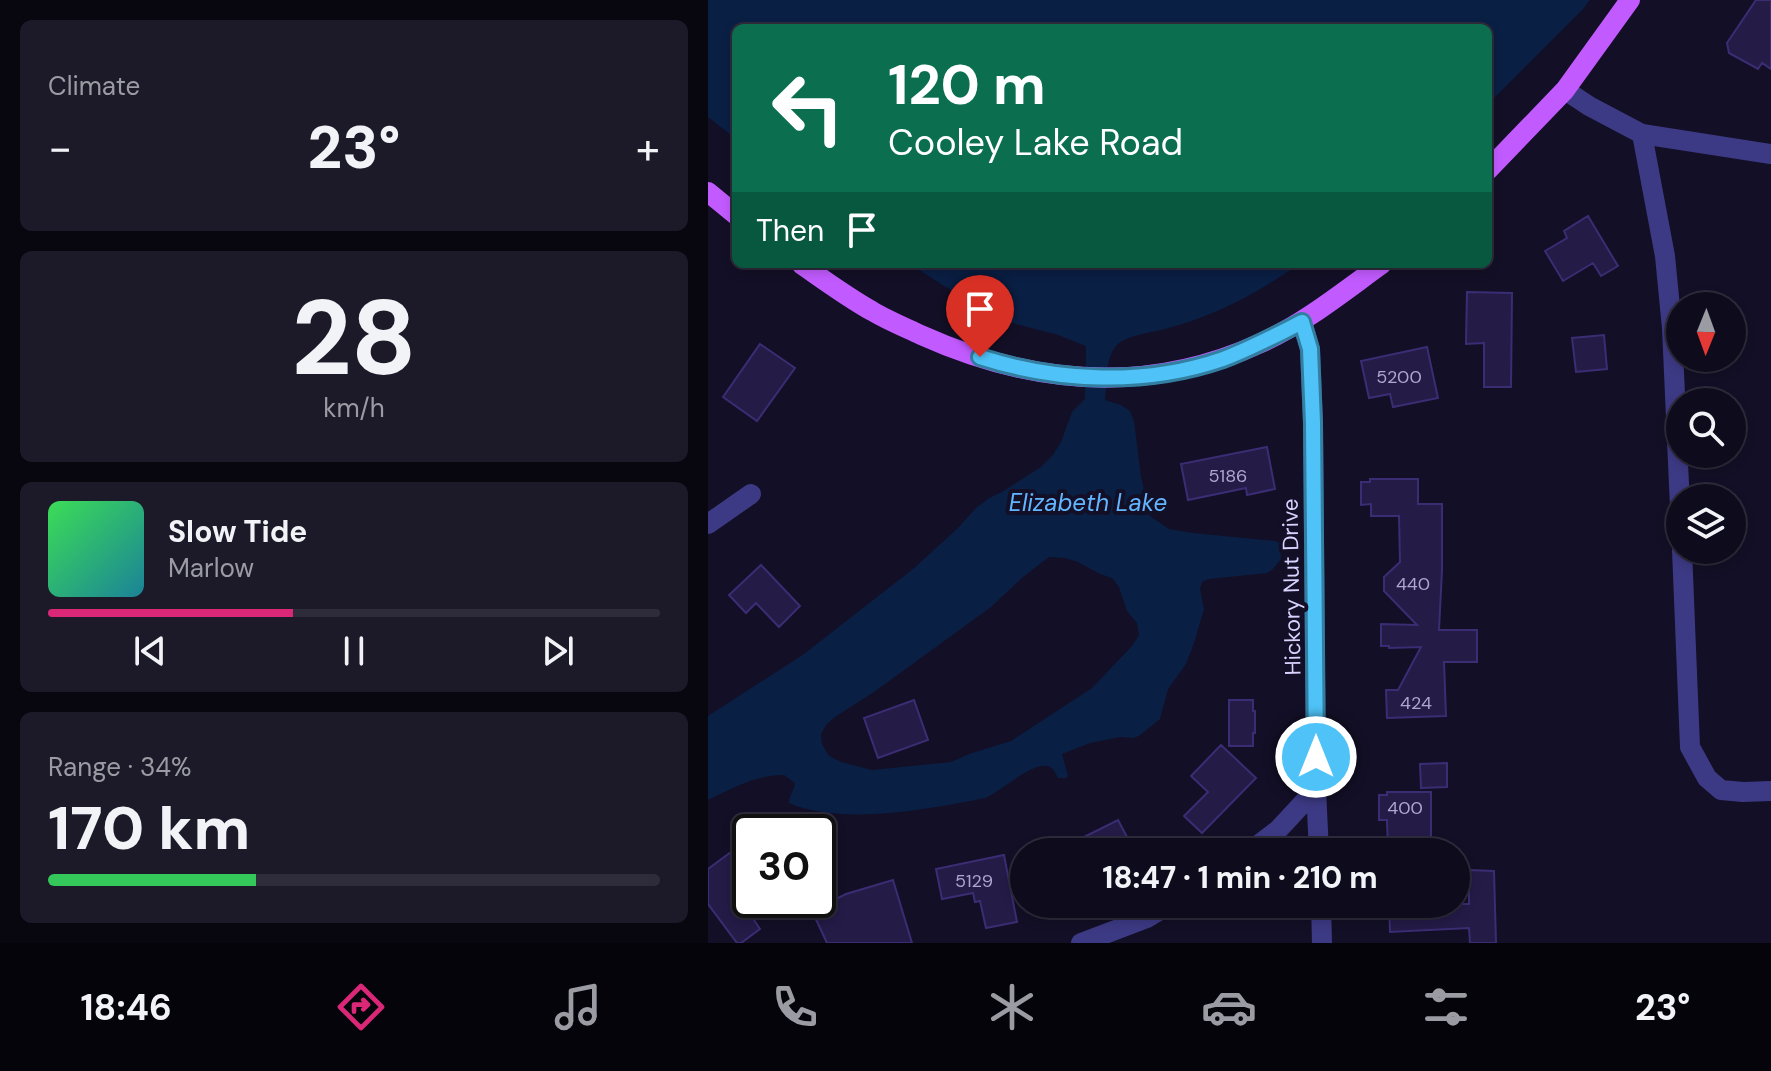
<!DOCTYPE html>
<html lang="en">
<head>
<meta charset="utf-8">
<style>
  body { margin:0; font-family:"DM Sans",sans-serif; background:#1c1929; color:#f1f3f6; height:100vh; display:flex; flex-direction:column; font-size:30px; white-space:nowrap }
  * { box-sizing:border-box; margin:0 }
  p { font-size:26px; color:#9b9ba3 }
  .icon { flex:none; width:44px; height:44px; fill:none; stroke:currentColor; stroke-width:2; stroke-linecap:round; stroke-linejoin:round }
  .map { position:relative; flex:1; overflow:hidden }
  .sheet { display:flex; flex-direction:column; gap:20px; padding:20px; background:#08060f; width:708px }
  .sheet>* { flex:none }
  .guide { position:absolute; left:24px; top:24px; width:760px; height:244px; border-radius:12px; box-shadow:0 4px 12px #0003,0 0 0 2px #2e2b3b; background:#0b6e4f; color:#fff; overflow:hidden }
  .needle { width:52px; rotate:181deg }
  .tools { position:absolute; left:958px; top:292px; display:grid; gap:16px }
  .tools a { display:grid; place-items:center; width:80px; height:80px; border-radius:50%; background:#0e0b1c; box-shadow:0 4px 12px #0003,0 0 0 2px #2e2b3b; font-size:40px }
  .speed { position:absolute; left:24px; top:814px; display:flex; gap:16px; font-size:40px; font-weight:700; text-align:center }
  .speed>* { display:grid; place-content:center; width:104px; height:104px; border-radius:50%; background:#0e0b1c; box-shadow:0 4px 12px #0003,0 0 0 2px #2e2b3b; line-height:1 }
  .speed .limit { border:4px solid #111; border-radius:12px; background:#fff; color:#111 }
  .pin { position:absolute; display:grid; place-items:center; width:68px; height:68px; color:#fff; margin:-82px -34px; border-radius:50% 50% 50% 0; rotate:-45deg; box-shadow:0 0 8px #0007 }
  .pin .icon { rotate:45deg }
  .me { position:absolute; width:88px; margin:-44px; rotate:0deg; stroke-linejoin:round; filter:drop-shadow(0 0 6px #0008) }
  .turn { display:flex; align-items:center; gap:28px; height:168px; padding:0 24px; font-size:36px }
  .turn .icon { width:104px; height:104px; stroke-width:2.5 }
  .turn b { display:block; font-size:56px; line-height:68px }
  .then { display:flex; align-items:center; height:76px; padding:0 24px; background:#0003; gap:16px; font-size:30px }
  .big { font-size:60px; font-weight:800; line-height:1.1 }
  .sheet .widget { flex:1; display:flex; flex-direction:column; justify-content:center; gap:12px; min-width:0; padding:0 28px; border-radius:12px; background:#1c1929 }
  .sheet .dial { align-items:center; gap:0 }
  .dial b { font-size:104px; line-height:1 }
  .song { display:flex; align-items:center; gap:24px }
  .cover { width:96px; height:96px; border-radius:12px; background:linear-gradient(135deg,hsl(130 70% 55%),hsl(190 70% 35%)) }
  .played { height:8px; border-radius:4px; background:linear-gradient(90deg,#db2777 40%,#2e2b3b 40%) }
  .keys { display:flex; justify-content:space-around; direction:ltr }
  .heat { display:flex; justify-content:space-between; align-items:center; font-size:44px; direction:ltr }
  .charge { height:12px; border-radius:6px; background:linear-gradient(90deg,#34c759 34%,#2e2b3b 0) }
  .trip { position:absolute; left:302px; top:838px; width:460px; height:80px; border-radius:40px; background:#0e0b1c; box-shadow:0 4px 12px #0003,0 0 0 2px #2e2b3b; font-weight:800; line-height:80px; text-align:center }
  .menu { display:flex; height:128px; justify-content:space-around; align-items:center; background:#06040b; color:#9b9ba3 }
  .menu .icon { width:56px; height:56px }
  .menu .on { color:#db2777 }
  .menu b { font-size:36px; color:#f1f3f6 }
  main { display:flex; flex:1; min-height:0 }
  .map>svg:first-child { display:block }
  .water { fill:#0a1f44; fill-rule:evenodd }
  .building { fill:#241b47; stroke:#3b2d73; stroke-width:2 }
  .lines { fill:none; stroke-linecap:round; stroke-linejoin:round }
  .minor { stroke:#3d3a85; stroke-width:20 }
  .major { stroke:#c25bff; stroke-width:20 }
  .route-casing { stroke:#337fa1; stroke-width:20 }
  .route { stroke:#4fc3f7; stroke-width:14 }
  .labels { text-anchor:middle; stroke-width:8; stroke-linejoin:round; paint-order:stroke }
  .number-label { font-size:18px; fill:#aca6d1 }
  .street-label { font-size:22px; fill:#d9d4ff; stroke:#130f26 }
  .water-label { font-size:24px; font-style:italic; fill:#62b6ff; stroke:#130f26 }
</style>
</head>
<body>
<main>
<section class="sheet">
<div class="widget"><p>Climate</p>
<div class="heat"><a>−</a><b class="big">23°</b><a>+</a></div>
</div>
<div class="widget dial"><b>28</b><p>km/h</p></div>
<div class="widget">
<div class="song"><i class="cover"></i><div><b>Slow Tide</b><p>Marlow</p></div></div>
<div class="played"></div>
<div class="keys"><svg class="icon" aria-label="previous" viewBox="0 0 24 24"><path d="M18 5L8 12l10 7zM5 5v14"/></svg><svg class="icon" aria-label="pause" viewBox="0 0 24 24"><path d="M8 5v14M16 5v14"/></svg><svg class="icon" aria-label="next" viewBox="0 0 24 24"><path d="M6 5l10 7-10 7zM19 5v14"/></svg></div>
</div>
<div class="widget"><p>Range · 34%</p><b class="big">170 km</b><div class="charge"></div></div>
</section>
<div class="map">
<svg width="1063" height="943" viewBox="0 0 1063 943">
  <rect width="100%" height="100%" fill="#130f26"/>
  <path class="water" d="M0,0h882l-7,9 -95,95v-76h-752v111l-28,-22z
    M202,264h389c-42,30 -88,54 -138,66 -13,3 -36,6 -45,16 -11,13 -9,38 -11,54l16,5 9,6 4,10 7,56 9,39 19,13 24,4 82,8 5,2 1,16 -9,11 -5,3 -58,6 -7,3 -2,7 4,20 -10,34 -8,21 -18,25 -8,30 -21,17 -6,2 -13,-1 -30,6 -28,11 6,22 -2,2h-8c-2,-4 -4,-9 -8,-11 -16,-8 -50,26 -65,31 -54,11 -145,28 -196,5 0,-8 5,-12 6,-20l-11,-8c-26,-1 -53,14 -76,25v-84l96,-62 109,-85 45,-41 18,-20 13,-10 13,-6 39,-25 12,-12 8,-13 11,-30 13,-13 1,-53 -28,-11 -50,-13 -64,-36zM341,557l16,1 13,4 22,12 12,4 7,9 8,24 10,12 2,12 -7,11 -40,42 -81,53 -39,12 -21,9 -79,8 -31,-8 -12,-6 -7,-12 -1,-10 5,-9 9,-8 39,-25 117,-85 32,-30z"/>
  <path class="building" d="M1048,0h15v69l-9,-6 -4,6 -29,-16 -2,-10z
    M880,216l30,50 -17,10 -8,-13 -30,18 -18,-30 22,-13 -3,-7z
    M759,292l45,1 -1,94h-27v-44l-18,1z
    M896,335l3,34 -31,3 -4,-34z
    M52,344l35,24 -38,53 -34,-24z
    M719,347l11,51 -45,9 -3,-13 -21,4 -8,-37z
    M559,447l8,42 -28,6 -1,-7 -58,12 -7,-36z
    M662,479h48v25h24v66l-3,60h38v32h-33l2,54 -59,2 -1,-28h12l23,-43 -32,1v-2h-8v-22l36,1 -33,-34v-14l16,-15 -1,-46h-28v-12l-10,1v-23h9z
    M53,565l39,41 -21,21 -23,-24 -10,10 -17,-18z
    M206,700l14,40 -50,18 -14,-40z
    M521,700h24v11h2v22h-2v13h-24z
    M513,745l35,33 -54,55 -18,-17 24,-24 -17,-16z
    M739,763v24l-26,1 -1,-24z
    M679,792h44v60h-43l-1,-32h-8v-25h8z
    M410,820l17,32h-46l-7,-14z
    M42,838v62h48l-44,20 6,9 -19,14h-4l-29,-39v-35z
    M296,855l13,67 -31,6 -6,-27 -5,1 -2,-9 -31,6 -6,-30z
    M761,870l25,1 2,72h-26l-1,-15 -79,4 -1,-28h80z
    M185,880l19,63h-85l-15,-32 34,-17z"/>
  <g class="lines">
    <path class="minor" d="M857,90l24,16 53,28 23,122 7,72 8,179
      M934,134l129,20
      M594,322l8,27 3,74 3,366 3,63
      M0,524l43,-30
      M974,550l8,197 17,31 14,12 22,2 28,-1
      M541,852l29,-22 38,-41
      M613,904l1,39
      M373,943l66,-25 23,-14"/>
    <path class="major" d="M780,170l77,-80 65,-90
      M0,192l28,23
      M93,264c23,16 46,33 71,47 15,9 32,16 49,24 111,50 226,60 340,8 44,-20 82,-51 121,-79"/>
  </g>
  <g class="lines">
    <defs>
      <path id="route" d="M272,357c77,25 165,29 243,2 27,-10 53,-24 79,-37l8,27 3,74 3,334"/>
    </defs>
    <use href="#route" class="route-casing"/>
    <use href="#route" class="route"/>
  </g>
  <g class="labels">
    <g class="number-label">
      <text x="691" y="383">5200</text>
      <text x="520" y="482">5186</text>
      <text x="705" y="590">440</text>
      <text x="708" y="709">424</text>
      <text x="697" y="814">400</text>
      <text x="266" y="887">5129</text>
    </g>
    <g class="street-label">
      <text transform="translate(583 587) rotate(-91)" y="8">Hickory Nut Drive</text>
    </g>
    <g class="water-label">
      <text x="380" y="511">Elizabeth Lake</text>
    </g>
  </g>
</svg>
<div class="tools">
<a><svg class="needle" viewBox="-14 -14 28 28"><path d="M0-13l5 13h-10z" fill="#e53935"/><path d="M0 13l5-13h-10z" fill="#9b9ba3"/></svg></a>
<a><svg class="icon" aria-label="search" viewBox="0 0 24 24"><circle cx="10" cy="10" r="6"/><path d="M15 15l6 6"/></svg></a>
<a><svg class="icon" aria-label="layers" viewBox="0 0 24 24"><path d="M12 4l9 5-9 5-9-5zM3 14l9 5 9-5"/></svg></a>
</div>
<div class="speed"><div class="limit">30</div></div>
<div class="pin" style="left:272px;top:357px;background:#d93025"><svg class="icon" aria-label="arrive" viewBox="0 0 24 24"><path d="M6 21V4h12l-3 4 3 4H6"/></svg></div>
<svg class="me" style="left:608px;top:757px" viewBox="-20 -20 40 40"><circle r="17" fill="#4fc3f7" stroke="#fff" stroke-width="3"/><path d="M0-11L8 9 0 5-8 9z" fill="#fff"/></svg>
<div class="trip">18:47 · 1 min · 210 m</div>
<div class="guide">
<div class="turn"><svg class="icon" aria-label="left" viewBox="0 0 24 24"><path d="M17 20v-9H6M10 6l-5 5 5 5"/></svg><div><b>120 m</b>Cooley Lake Road</div></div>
<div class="then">Then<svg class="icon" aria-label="arrive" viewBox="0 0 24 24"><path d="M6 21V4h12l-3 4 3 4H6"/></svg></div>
</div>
</div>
</main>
<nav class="menu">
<b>18:46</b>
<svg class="icon on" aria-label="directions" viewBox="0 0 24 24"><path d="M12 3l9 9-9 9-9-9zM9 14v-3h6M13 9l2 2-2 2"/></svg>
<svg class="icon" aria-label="music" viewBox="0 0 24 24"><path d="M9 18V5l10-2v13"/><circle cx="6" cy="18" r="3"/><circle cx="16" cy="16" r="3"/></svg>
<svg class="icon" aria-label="phone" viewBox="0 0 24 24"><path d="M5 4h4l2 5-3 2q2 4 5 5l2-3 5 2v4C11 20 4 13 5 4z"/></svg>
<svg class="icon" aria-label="climate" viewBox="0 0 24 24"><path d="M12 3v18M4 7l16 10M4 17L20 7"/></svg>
<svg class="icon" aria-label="car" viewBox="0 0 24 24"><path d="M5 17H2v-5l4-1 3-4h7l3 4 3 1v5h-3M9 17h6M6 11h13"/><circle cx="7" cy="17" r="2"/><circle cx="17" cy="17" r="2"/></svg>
<svg class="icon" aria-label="filters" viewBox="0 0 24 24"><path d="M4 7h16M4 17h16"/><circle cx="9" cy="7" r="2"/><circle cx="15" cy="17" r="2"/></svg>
<b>23°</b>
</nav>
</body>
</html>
